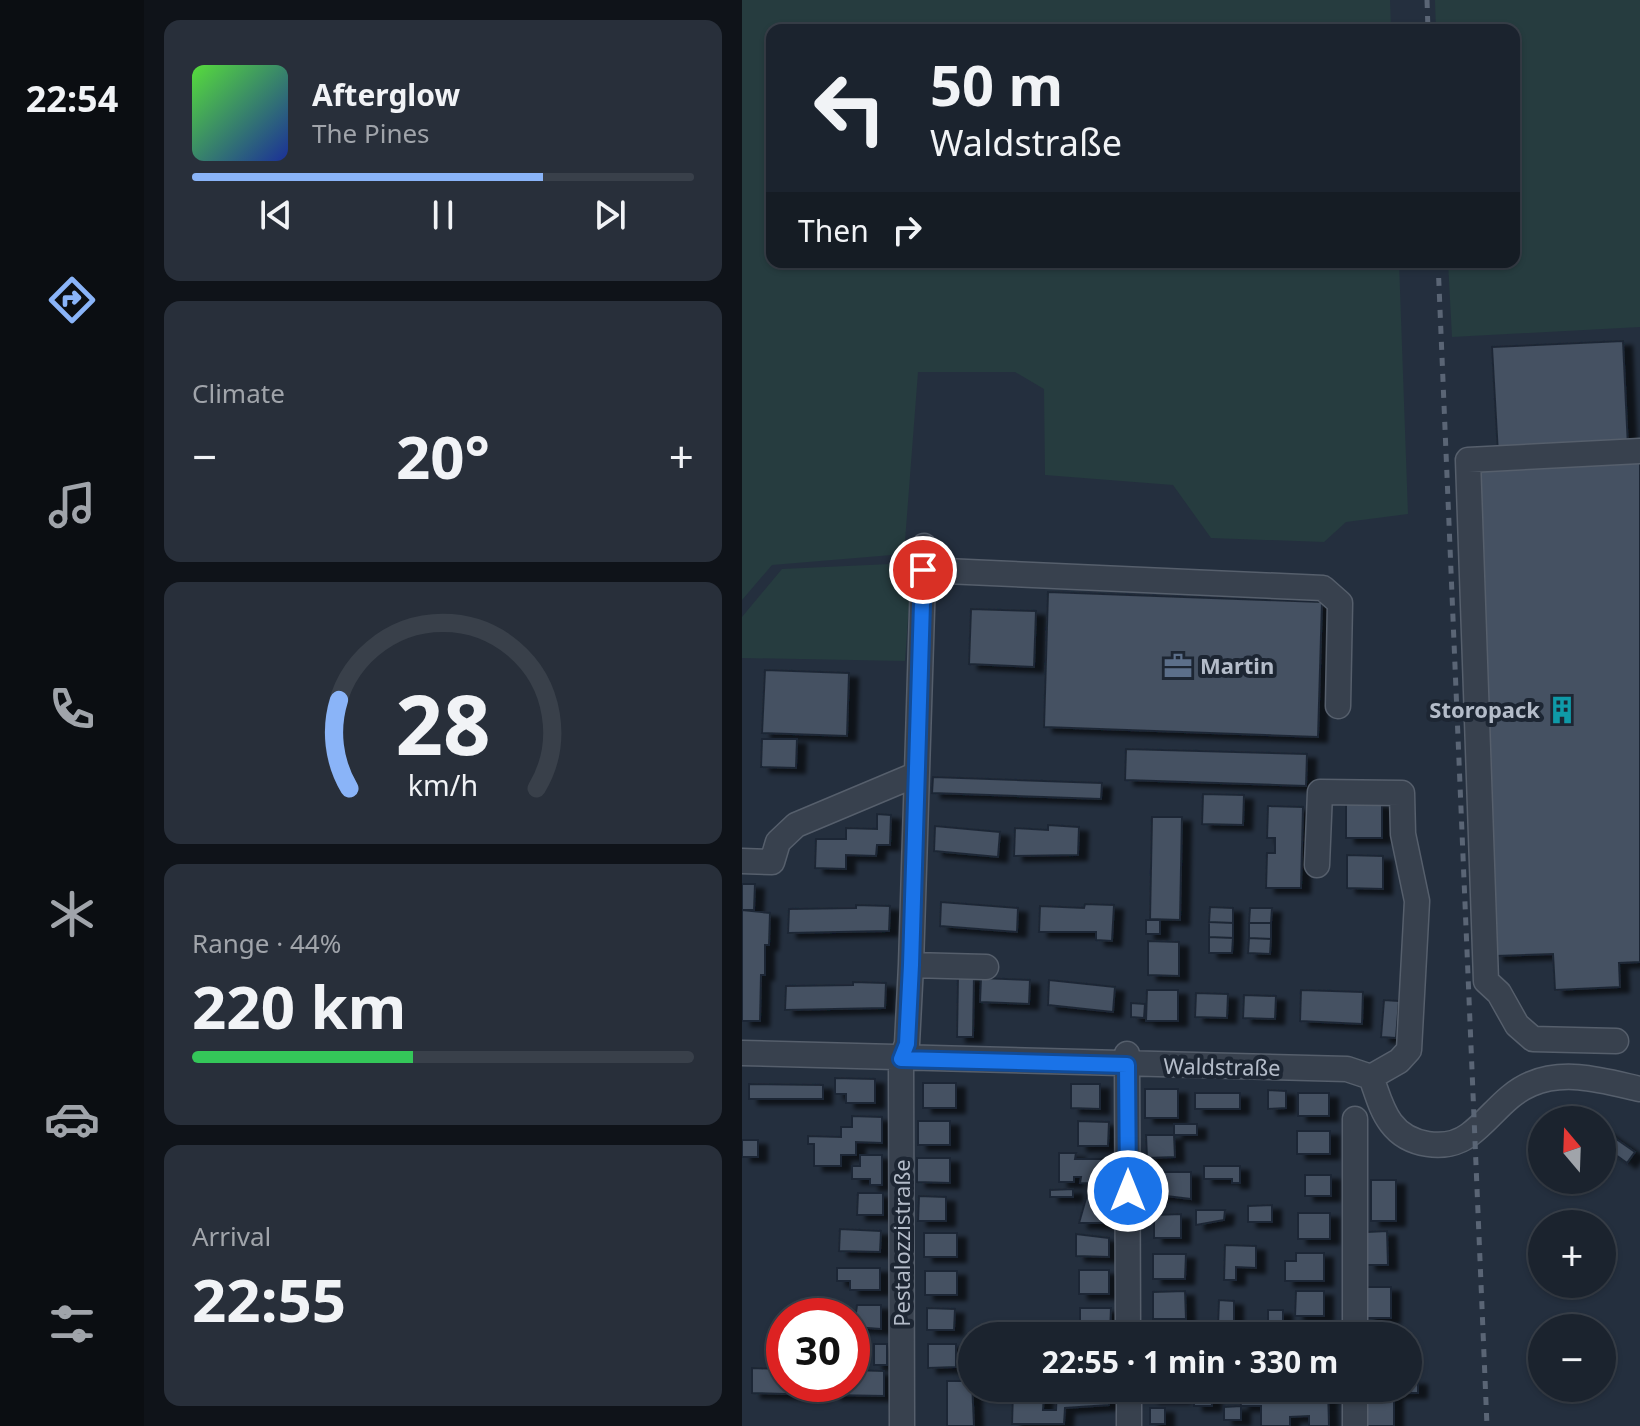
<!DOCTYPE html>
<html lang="en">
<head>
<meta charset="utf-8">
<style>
  body { margin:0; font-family:"Noto Sans",sans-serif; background:#282f3a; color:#f1f3f6; height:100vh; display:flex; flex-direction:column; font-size:30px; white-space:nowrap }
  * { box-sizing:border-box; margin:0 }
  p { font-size:26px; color:#a0a4aa }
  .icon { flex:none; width:44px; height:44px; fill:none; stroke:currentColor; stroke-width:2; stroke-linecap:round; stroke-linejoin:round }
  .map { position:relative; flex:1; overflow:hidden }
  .drawer { display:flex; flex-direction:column; gap:20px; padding:20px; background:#0f1319; width:598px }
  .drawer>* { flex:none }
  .hud { position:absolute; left:24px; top:24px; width:754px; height:244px; border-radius:16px; box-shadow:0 2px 6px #0004,0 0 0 2px #39404a; background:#1b232e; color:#f1f3f6; overflow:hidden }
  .needle { width:52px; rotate:341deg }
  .fabs { position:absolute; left:786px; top:1106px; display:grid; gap:16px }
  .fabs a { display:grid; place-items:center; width:88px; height:88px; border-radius:50%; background:#1b232e; box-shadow:0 2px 6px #0004,0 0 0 2px #39404a; font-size:40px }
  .speed { position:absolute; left:24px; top:1298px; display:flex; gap:16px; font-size:40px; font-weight:700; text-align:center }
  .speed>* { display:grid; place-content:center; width:104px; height:104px; border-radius:50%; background:#1b232e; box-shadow:0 2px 6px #0004,0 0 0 2px #39404a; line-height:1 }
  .speed .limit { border:12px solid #d22; background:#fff; color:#111 }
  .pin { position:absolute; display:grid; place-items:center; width:68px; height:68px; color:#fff; margin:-34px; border:4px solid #fff; border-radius:50%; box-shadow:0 2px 8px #0007 }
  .me { position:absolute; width:88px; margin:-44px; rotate:0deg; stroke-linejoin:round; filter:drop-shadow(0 0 6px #0008) }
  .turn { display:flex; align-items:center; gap:28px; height:168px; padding:0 32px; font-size:36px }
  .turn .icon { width:104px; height:104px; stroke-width:2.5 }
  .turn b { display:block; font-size:56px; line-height:68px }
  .then { display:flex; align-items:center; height:76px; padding:0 32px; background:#0003; gap:16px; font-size:30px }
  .big { font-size:60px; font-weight:700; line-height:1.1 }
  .drawer .tile { flex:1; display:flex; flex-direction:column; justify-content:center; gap:12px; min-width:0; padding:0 28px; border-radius:16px; background:#282f3a }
  .drawer .dial { align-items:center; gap:0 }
  .dial svg { height:208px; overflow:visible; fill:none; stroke:#39404a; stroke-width:7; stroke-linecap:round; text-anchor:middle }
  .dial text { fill:#f1f3f6; stroke:none }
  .song { display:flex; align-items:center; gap:24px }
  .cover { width:96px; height:96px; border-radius:12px; background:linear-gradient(135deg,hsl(110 70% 55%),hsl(230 70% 35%)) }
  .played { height:8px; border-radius:4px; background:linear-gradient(90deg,#8ab4f8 70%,#39404a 70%) }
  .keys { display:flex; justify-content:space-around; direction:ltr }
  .heat { display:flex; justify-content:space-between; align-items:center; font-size:44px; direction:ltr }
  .charge { height:12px; border-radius:6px; background:linear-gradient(90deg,#34c759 44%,#39404a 0) }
  .trip { position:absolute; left:216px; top:1322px; width:464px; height:80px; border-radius:40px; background:#1b232e; box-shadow:0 2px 6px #0004,0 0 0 2px #39404a; font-weight:700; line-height:80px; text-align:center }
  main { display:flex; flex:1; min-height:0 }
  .tabs { display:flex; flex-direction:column; width:144px; justify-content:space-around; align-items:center; background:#0b0e12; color:#a0a4aa }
  .tabs .icon { width:56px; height:56px }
  .tabs .current { color:#8ab4f8 }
  .tabs b { font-size:36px; color:#f1f3f6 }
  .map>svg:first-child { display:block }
  .green { fill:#263c3f }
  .building { fill:#455162; stroke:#1f2835; stroke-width:2; filter:url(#shadow) }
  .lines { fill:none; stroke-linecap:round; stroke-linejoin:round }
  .minor-casing { stroke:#565f6c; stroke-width:27 }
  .minor { stroke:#38414e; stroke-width:24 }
  .rail { stroke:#5a6575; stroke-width:5; stroke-dasharray:8 8; stroke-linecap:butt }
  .route-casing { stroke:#114b97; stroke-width:20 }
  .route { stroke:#1a73e8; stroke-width:14 }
  .labels { text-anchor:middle; stroke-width:8; stroke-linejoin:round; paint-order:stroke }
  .poi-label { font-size:22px; font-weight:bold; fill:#b4bcc9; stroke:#1d2633; text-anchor:start }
  .street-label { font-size:22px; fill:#b4bcc9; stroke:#1d2633 }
</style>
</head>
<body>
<main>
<nav class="tabs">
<b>22:54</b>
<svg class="icon current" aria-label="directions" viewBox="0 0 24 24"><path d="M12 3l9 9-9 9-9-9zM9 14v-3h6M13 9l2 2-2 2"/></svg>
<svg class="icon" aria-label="music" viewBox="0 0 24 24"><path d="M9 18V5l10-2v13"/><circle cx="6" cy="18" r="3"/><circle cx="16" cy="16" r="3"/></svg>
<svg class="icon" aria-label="phone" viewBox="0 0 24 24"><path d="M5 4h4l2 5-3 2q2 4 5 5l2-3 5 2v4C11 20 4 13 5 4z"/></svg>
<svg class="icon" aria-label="climate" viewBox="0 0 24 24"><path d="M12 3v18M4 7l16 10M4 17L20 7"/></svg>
<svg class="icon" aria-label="car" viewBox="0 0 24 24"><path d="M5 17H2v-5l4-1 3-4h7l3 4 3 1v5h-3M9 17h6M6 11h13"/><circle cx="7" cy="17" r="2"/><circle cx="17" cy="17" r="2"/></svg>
<svg class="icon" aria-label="filters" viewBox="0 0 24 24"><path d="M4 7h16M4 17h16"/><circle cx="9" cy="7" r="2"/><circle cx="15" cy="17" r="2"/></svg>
</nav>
<section class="drawer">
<div class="tile">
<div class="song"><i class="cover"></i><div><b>Afterglow</b><p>The Pines</p></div></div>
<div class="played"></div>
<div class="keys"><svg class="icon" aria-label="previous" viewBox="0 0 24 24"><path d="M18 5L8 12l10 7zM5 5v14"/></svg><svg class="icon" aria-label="pause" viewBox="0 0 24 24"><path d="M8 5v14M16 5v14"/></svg><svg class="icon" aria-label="next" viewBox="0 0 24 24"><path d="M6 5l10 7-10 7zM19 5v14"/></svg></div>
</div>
<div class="tile"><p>Climate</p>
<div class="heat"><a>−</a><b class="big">20°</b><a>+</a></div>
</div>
<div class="tile dial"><svg viewBox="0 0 100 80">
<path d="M14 69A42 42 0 1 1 86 69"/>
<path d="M14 69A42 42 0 0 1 10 35" stroke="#8ab4f8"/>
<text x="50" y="56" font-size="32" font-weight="700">28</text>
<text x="50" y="72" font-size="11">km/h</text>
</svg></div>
<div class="tile"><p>Range · 44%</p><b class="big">220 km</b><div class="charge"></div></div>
<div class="tile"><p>Arrival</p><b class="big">22:55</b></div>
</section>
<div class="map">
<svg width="898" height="1426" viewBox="0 0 898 1426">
  <defs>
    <filter id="shadow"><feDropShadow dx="9" dy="5" stdDeviation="2" flood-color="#0009"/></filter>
  </defs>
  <rect width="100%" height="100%" fill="#242f3e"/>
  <path class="green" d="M0,0h648l1,30h-619v232h627l9,252 -62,8 -22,20 -113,-4 -38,-53 -128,-10 -1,-86 -29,-17h-97l-14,182 -132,11 -30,35z
    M693,0h205v327l-188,10 -4,-75h66v-232h-78z
    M170,563l-7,98 -163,-3v-41l40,-48z"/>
  <path class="building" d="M881,341l5,107 -130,6 -6,-107z
    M898,459v503l-21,1 1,24 -65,3 -2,-36 -58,2 -21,-490z
    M306,592l274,10 -4,135 -274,-10z
    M229,609l65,2 -2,56 -65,-3z
    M23,670l84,3 -2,63 -85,-3z
    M20,739h35l-1,29 -35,-1z
    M384,749l181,5 -1,32 -181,-6z
    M191,777l169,6 -1,16 -169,-6z
    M461,794l41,1 -1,30 -41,-1z
    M604,803h36v35h-36z
    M526,806l35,1 -2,81h-35l1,-35h8v-15h-8z
    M135,814l14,1 -1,30h-13l-1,11 -30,-1v14l-31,-1 1,-29h30v-11l31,1z
    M410,817h30l-2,103 -30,-1z
    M306,825l31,2 -1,28 -64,1 1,-28 33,2z
    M193,826l65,6 -2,25 -64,-6z
    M605,855l36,1v33l-36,-1z
    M0,884h13l-1,26h-12z
    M199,902l77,6 -1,24 -77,-6z
    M343,904l29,1 -2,36 -16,-1v-8h-57l1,-26 44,2z
    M114,905l34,1 -1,25 -101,2 1,-24 67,-1z
    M468,907l23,1v15l-24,-1z
    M508,908h22l-1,15h-22z
    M0,910l28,3 -1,32h-4v30h-4l-1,46h-18z
    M404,920h14v14h-14z
    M467,922l24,1v15l-24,-1z
    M507,923h22v16l-22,-1z
    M467,937l24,1 -1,15h-23z
    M507,938l22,1 -1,15 -22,-1z
    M406,941l31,1v34l-31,-1z
    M216,976h16l-1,61h-16z
    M239,978l49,2 -1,24 -49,-2z
    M307,980l66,7 -2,25 -65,-7z
    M111,982l33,1 -1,25 -100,2 1,-24 67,-1z
    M405,990h31v31h-32z
    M559,990l62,2 -1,32 -62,-3z
    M454,993l32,1 -1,24 -32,-1z
    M502,995l32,1 -1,23 -32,-1z
    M642,1000l15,1 -3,37 -15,-1z
    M389,1003l14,1 -1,14 -13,-1z
    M93,1078l40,1v24h-29v-9h-11z
    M181,1083h33v25h-33z
    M7,1084l74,1v14h-74z
    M329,1084h29v25l-29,-1z
    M403,1089h33v29h-33z
    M526,1090l18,1v17l-18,1z
    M453,1093h45v16h-45z
    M556,1093h31v23h-31z
    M110,1116l30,1v26l-26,-1v13h-15v11h-27v-22h-6v-8l33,1v-10h11z
    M176,1121h32v24h-32z
    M336,1121l31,1 -1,24h-30z
    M432,1124h23v11h-23z
    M860,1129l33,23 -8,11 -25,-18z
    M555,1131h33v23h-33z
    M404,1135h28l1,22 -28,1z
    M0,1140h16v17h-16z
    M317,1153h17l-1,6h35l-1,25 -29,-1 1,-6h-7v5h-15z
    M118,1155h22v30h-12v-6h-18v-13h8z
    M175,1158h33v25l-33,-1z
    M462,1166h36v17h-8v-4h-28z
    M408,1172h41v27l-41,-5z
    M563,1175h26v21h-26z
    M629,1180h25v41h-25z
    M331,1189v8h-23v-7z
    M116,1193h25v22h-26z
    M345,1195l23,4 -1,24h-30z
    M177,1196l27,1v24h-28z
    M530,1205v17h-24v-16z
    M454,1210h29l-1,10 -28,5z
    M556,1213h32v26h-32z
    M439,1214v24h-27v-23z
    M98,1229l41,2 -1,21 -41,-1z
    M645,1231l1,34h-21v-33z
    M182,1233h33v24h-33z
    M334,1234l33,4v19l-33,-1z
    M483,1245l31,1v22l-20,-1v13h-12z
    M554,1253h28v28h-39v-20h11z
    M411,1254h33l-1,25h-32z
    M95,1268h43v22h-30v-9h-13z
    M337,1270h30v24h-30z
    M183,1271h32v24h-32z
    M625,1287h24v31h-24z
    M443,1291l1,28h-33v-27z
    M554,1291h28v25h-29z
    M477,1300l15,1v24h-16z
    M115,1305h24v24l-27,-2z
    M185,1308l28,1 -1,21h-27z
    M338,1308h31l-1,24h-30z
    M526,1310h15v16h7v9l-16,-1v-7h-6z
    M427,1325l31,1v10h-31z
    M132,1344h13v21h-13z
    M186,1344h28v23l-28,1z
    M10,1368l32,1v15h38l-1,11 -69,-2z
    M110,1370l32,1v25l-52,-1 1,-11h19z
    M666,1380h10v13h-33v-5h23z
    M205,1381h25l2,45h-27z
    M315,1388h52v17l-44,3 -1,16h-52l1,-32 31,1 -1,17h13z
    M408,1388h31v10h-31z
    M497,1388h89l1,38h-20v-10l-19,1v9h-29v-20h-20z
    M624,1393h28v33h-28z
    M452,1396h18v10h-18z
    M499,1406v14h-17v-13z
    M408,1408h15v16h-15z"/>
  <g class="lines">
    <defs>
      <path id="minor" d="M181,570l400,18 17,15 -2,103
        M0,861l30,1 6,-20 18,-17 119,-50
        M575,865l3,-73 82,1 1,41 14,67 -8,149 -10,11 -28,16
        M169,965l75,2
        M874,1041l-83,-2 -16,-14 -18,-32 -13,-12 -18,-521 172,-9
        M0,1053l605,16 24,8c6,16 10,33 20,46 17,23 55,29 78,12 22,-16 36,-40 62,-51 35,-15 73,-3 109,5
        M385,1054l1,282
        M613,1336v-217
        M387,1388v38
        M160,1426l-1,-367 6,-15 4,-79 13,-419
        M613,1426v-38"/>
    </defs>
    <use href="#minor" class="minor-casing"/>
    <use href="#minor" class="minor"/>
    <path class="rail" d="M685,0l1,30
      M696,262l49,1164"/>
  </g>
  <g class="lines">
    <defs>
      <path id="route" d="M181,570l-12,395 -4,79 -6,15 226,6 1,126"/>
    </defs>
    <use href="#route" class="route-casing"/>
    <use href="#route" class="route"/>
  </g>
  <defs>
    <symbol id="office-bare" viewBox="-9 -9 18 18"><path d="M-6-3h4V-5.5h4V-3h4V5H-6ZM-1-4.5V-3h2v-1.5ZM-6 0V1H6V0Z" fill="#5c6f8a" stroke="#1d2633" stroke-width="2.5" paint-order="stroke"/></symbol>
    <symbol id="building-bare" viewBox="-9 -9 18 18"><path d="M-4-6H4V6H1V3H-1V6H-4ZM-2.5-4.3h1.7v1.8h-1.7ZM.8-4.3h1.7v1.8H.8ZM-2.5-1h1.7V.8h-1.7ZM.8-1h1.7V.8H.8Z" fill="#0f9aa8" stroke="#1d2633" stroke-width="2.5" paint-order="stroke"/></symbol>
  </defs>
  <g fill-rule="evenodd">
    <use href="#office-bare" x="416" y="646" width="40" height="40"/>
    <use href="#building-bare" x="800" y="690" width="40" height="40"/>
  </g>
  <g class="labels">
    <g class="poi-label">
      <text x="458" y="674">Martin</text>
      <text x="798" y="718" text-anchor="end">Storopack</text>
    </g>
    <g class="street-label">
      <text transform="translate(480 1067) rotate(1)" y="8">Waldstraße</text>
      <text transform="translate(160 1243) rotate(-90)" y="8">Pestalozzistraße</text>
    </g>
  </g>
</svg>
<div class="fabs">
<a><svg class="needle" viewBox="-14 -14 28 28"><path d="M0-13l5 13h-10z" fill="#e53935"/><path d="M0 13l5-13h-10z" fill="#a0a4aa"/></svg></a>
<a>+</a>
<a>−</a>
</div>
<div class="speed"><div class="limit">30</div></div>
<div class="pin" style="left:181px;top:570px;background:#d93025"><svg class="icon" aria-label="arrive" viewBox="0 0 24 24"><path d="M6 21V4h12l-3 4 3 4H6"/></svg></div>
<svg class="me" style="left:386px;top:1191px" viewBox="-20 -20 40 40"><circle r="17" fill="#1a73e8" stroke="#fff" stroke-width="3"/><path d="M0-11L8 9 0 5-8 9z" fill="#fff"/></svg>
<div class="trip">22:55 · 1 min · 330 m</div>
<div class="hud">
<div class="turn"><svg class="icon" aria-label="left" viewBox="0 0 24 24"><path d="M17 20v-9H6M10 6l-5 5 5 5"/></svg><div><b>50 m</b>Waldstraße</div></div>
<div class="then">Then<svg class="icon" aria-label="right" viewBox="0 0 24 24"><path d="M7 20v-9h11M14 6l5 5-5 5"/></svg></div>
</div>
</div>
</main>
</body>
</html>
